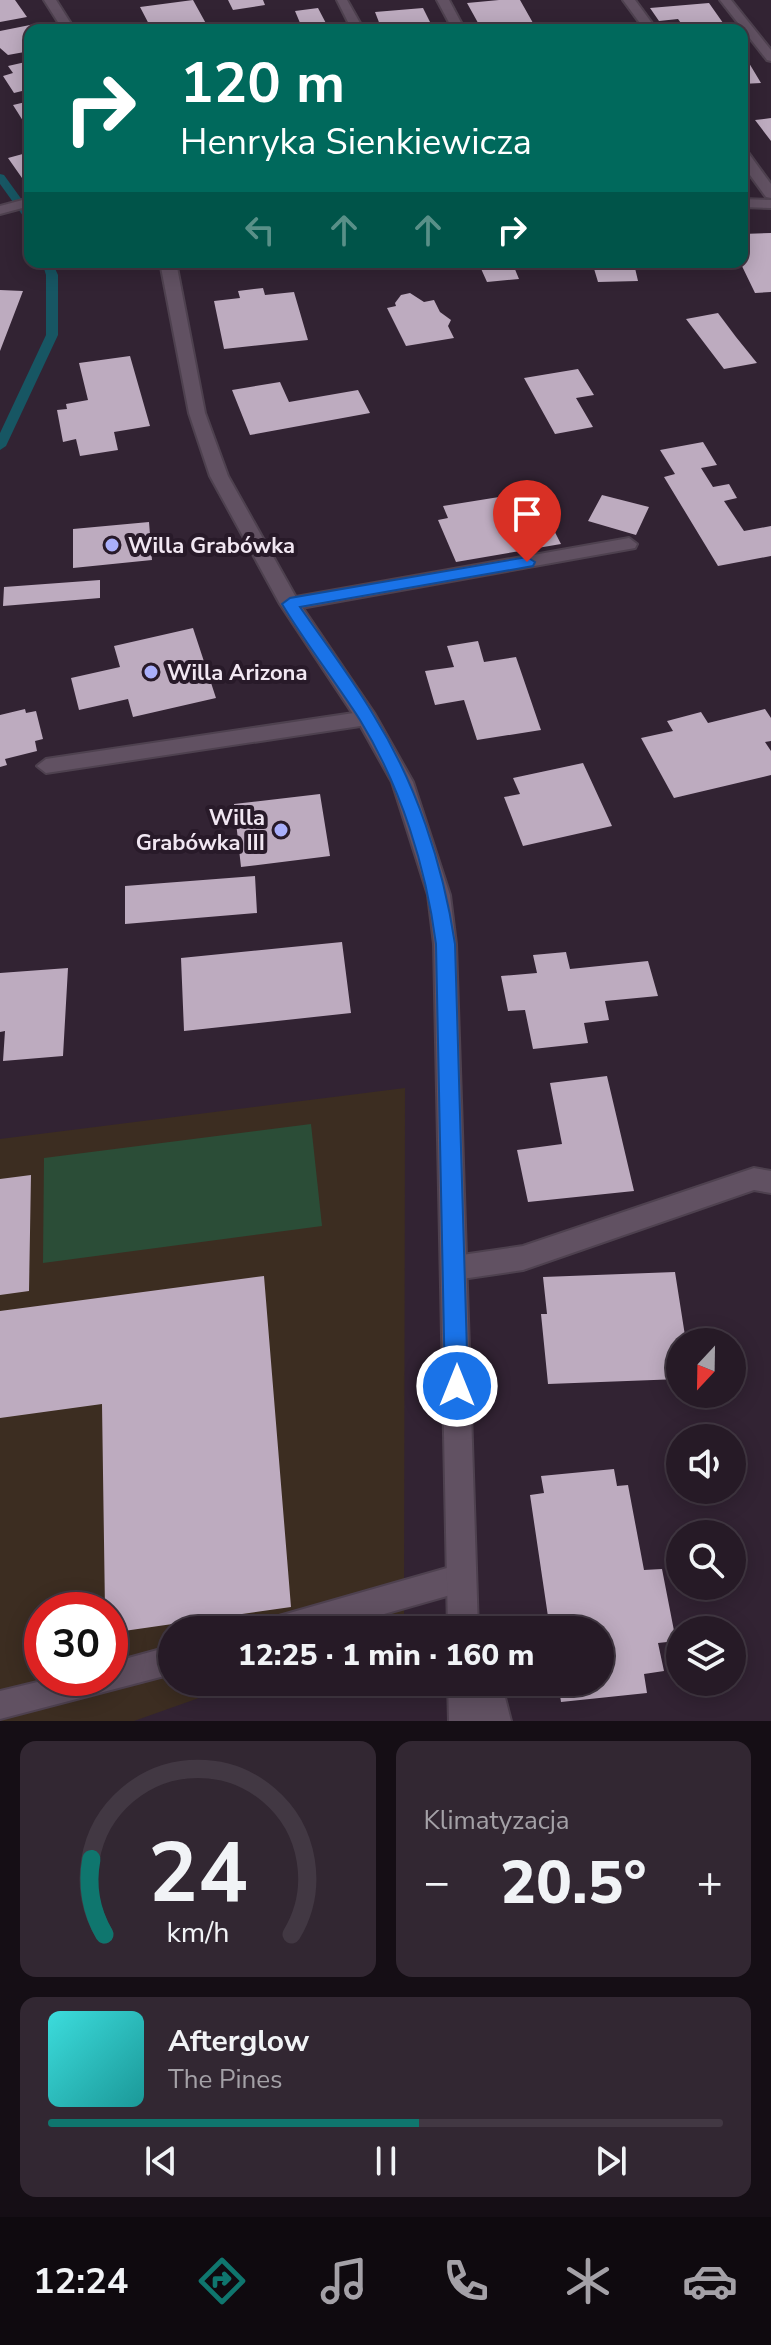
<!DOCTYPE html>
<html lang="pl">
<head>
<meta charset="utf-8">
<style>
  body { margin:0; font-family:"Nunito Sans",sans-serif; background:#322732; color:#f1f3f6; height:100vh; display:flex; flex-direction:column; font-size:30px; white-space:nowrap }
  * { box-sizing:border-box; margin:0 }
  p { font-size:26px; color:#a4a1a7 }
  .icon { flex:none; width:44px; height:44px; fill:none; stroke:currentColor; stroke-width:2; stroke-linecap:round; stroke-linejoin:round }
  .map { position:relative; height:1721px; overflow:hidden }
  .side { display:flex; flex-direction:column; gap:20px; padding:20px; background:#150e15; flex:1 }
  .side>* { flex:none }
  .top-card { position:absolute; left:24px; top:24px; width:724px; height:244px; border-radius:16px; box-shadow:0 4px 20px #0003,0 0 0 2px #423843; background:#00695c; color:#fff; overflow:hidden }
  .needle { width:52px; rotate:202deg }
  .fabs { position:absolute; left:666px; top:1328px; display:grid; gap:16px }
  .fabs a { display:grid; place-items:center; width:80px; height:80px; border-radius:50%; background:#261a26; box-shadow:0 4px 20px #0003,0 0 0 2px #423843; font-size:40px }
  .speed { position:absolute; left:24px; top:1592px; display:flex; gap:16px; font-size:40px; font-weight:700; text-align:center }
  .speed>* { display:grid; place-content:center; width:104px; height:104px; border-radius:50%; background:#261a26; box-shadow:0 4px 20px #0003,0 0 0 2px #423843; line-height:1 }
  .speed .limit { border:12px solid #d22; background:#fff; color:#111 }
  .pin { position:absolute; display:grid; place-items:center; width:68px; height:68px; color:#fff; margin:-82px -34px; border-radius:50% 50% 50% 0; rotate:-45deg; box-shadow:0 0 8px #0007 }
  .pin .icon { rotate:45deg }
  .me { position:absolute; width:88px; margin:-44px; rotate:0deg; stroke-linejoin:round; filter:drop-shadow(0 0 6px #0008) }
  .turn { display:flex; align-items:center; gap:28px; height:168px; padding:0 24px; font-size:36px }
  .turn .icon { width:104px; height:104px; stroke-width:2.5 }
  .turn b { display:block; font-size:56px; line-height:68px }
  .lanes { display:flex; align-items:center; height:76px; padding:0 24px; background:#0003; justify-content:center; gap:40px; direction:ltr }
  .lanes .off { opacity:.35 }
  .big { font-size:60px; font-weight:800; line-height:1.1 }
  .side .card { flex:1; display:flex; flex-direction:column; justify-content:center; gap:12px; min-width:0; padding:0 28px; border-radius:16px; background:#322732 }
  .side .dial { align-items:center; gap:0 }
  .dial svg { height:208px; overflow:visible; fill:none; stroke:#423843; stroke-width:7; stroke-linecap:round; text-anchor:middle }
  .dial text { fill:#f1f3f6; stroke:none }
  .song { display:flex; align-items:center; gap:24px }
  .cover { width:96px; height:96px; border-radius:12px; background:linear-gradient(135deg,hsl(180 70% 55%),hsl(180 70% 35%)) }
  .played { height:8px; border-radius:4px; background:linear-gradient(90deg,#0f766e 55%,#423843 55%) }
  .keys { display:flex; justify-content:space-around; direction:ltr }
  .heat { display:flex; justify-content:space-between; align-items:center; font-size:44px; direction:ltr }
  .side .tiles { flex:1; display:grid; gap:20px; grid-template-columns:1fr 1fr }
  .card:last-child { grid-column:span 2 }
  .trip { position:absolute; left:158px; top:1616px; width:456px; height:80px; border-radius:40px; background:#261a26; box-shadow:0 4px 20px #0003,0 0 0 2px #423843; font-weight:800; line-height:80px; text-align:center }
  .menu { display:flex; height:128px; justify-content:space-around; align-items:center; background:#0f0a0f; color:#a4a1a7 }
  .menu .icon { width:56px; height:56px }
  .menu .active { color:#0f766e }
  .menu b { font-size:36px; color:#f1f3f6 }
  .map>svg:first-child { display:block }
  .education { fill:#3c2d21; fill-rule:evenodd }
  .green { fill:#2b4d37 }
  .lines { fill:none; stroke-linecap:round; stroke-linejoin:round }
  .stream { fill:#175663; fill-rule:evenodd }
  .building { fill:#bdabbf }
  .service-casing { stroke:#4e414f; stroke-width:4 }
  .minor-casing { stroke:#4e414f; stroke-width:4 }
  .tertiary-casing { stroke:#4e414f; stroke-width:4 }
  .service { fill:#615162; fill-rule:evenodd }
  .minor { fill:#615162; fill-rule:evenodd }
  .tertiary { fill:#615162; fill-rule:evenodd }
  .route { fill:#1a73e8; stroke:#114b97; stroke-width:2 }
  .poi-dot { fill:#aaaffb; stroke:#281a29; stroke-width:3 }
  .labels { text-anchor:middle; stroke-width:8; stroke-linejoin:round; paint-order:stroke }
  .poi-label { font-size:22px; font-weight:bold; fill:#f1e7f2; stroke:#281a29; text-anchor:start }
</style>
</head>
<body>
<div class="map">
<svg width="771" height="1721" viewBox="0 0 771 1721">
  <rect width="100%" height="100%" fill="#322333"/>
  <path class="education" d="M405,1088l-1,538 -12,4h-220v52h72l-110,39h-134v-582zM42,1610h68v68h-68z"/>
  <path class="green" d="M311,1124l11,102 -279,37 1,-105z"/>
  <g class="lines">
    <path class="stream" d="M0,174l4,1 26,36v10l-4,-1 -26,-36z
      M42,262h10l6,13v60l-52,111 -6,4v-17l46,-98v-60z"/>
  </g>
  <path class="building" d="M0,0h15l12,17 -27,5z
    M193,0l16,29 -57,1 -12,-23z
    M228,0h35l2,5 -32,5z
    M499,0h21l17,30h-55l-15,-27z
    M709,3l19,27h-42l-8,-11 -19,2 -9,-13z
    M318,8l11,21 -26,1 -8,-19z
    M423,8l11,22h-52l-7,-18z
    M40,23l5,7h-15v21l-22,4 -8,-7v-17z
    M742,58h4l15,25 -19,1z
    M30,61v28l-16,4 -11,-17 10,-3 -5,-7z
    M30,101v31l-17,-27z
    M771,118v23l-16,-21z
    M30,152v24l-8,2 -14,-20z
    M771,233v59l-16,1 -15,-31 2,-28z
    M478,262h34l7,17 -32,3z
    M592,262h85l2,5 -44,1 3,13 -40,1z
    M263,288l2,7 29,-3 14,48 -84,9 -10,-48 26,-3 -2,-7z
    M0,290l23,1 -23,60z
    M410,293l14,9 10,-2 6,12 11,8 -3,6 6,12 -48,8 -19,-38 9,-2 -1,-3 6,-8z
    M718,313l18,24 21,26 -33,6 -38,-50z
    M130,356l20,70 -36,6 4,18 -38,6 -4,-17 -13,3 -6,-32 10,-1 -1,-5 22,-4 -9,-37z
    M578,369l16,26 -18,3 17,29 -38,7 -31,-56z
    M280,382l9,20 69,-12 12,23 -120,22 -18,-45z
    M703,442l14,23 -16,3 12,19 16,-3 8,14 -13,3 20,30 27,-5v30l-53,10 -54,-89 11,-3 -15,-24z
    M524,493l5,12 11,-2 21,41 -105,18 -18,-42 10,-2 -5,-12z
    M602,495l47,12 -13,28 -48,-14z
    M149,522l3,38 -79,8v-39z
    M100,580v18l-97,8 1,-19z
    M193,628l23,70 -83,19 -5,-18 -49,11 -8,-32 49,-11 -6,-21z
    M478,641l6,21 32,-5 25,73 -64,10 -13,-40 -29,5 -10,-34 29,-4 -7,-21z
    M25,709l1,4 10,-2 7,28 -8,2 2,10 -32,8 2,6 -7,2v-52z
    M765,709l6,9v23l-6,1 6,9v24l-97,23 -33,-60 32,-7 -6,-10 34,-9 7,11z
    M583,763l29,63 -89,20 -19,-49 16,-3 -7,-16z
    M320,794l10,62 -89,11 -7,-63z
    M255,876l2,37 -132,11v-38z
    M342,942l9,71 -167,18 -3,-73z
    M566,952l4,17 78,-8 10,35 -53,5 4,19 -25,3 4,20 -55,6 -8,-39 -17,1 -7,-35 36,-3 -4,-18z
    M68,968l-5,88 -60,5 2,-30 -5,1v-59z
    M607,1076l27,115 -106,11 -11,-52 45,-6 -12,-61z
    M31,1175l-2,116 -29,4v-116z
    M675,1272l11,70h-6v37l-132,5 -7,-70h6l-4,-37z
    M264,1276l27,331 -181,26v-23h-5l-3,-206 -102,14v-107z
    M614,1469l3,17 11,-1 16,85 18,-1 14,72 -18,2 6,28 -20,3 3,19 -86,9 -3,-20h42v-52h-50l-20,-135 14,-2 -3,-17z"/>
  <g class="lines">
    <defs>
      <path id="service" d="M337,0h10l17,30h-12z
        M720,0h11l40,50v11l-4,-1z
        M629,538l8,6 -2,4 -345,62 -9,-6 9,-6z
        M367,711l9,7 -9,7 -321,48 -9,-7 9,-7z
        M754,1168l17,3v22l-17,-3 -231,80 -68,10 -9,-4 -3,-8 3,-8 9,-4 68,-10z
        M461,1564l10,4 4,10 -4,10 -10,4 -133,38h-63l4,-10 10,-4z
        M172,1646v28l-172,45v-28l54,-13h56v-15z"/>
      <path id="minor" d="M437,0h12l16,30h-12z
        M623,0h12l22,30h-12z
        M742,150l5,1 24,33v14l-5,-1 -24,-33z
        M742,199l29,1v8l-29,-1z
        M160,262h16l29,151 23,63 70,125 76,112 39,69 37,113 6,49 22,686h-30l-14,-686 -6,-49 -36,-113 -33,-59 -79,-119 -70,-128 -21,-63z
        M448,1682h53l10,39h-62z"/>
      <path id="tertiary" d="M44,0h12l19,30h-12z
        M30,198v8l-30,8v-8z"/>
    </defs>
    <use href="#service" class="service-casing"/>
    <use href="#minor" class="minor-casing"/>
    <use href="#tertiary" class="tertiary-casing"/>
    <use href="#service" class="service"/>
    <use href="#minor" class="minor"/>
    <use href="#tertiary" class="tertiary"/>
  </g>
  <path class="route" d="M527,557l8,5 -2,4 -233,41c25,36 51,70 73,107 43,69 70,150 82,230l13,442 -3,8 -8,4 -8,-4 -4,-8 -9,-442c-10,-77 -35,-157 -76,-224 -25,-39 -54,-76 -78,-116l8,-6z"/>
  <g class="poi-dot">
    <circle cx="112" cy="545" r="8"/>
    <circle cx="151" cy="672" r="8"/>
    <circle cx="281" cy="830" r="8"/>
  </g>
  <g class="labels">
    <g class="poi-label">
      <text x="128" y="553">Willa Grabówka</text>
      <text x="167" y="680">Willa Arizona</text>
      <text x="265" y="825" text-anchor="end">Willa<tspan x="265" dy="25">Grabówka III</tspan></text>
    </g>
  </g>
</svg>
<div class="fabs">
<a><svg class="needle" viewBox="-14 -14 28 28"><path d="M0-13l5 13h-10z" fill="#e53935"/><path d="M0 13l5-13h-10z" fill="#a4a1a7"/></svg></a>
<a><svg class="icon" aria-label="sound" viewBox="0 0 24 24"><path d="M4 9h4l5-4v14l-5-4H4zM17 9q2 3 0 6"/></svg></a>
<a><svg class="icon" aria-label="search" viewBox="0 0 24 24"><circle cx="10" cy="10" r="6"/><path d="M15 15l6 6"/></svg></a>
<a><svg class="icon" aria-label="layers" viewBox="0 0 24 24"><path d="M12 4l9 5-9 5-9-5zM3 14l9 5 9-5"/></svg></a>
</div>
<div class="speed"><div class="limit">30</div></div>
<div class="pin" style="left:527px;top:562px;background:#d93025"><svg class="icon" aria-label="arrive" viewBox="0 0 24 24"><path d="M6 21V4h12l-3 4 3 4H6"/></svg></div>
<svg class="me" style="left:457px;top:1386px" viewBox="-20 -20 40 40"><circle r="17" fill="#1a73e8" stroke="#fff" stroke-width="3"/><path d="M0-11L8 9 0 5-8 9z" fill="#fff"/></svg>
<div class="trip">12:25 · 1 min · 160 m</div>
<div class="top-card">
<div class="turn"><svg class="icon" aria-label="right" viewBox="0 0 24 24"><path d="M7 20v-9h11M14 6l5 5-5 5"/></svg><div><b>120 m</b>Henryka Sienkiewicza</div></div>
<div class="lanes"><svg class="icon off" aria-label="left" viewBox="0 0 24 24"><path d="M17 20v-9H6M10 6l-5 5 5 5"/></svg><svg class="icon off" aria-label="ahead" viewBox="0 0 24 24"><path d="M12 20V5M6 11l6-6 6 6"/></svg><svg class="icon off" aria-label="ahead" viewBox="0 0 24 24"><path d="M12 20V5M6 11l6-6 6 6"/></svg><svg class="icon" aria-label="right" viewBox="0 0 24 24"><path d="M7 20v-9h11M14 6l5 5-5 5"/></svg></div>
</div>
</div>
<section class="side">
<div class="tiles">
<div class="card dial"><svg viewBox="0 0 100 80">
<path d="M14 69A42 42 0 1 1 86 69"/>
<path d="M14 69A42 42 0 0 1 9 40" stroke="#0f766e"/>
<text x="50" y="56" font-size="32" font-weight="700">24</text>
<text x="50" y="72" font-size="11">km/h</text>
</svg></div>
<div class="card"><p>Klimatyzacja</p>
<div class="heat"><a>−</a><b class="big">20.5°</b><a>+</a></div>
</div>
<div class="card">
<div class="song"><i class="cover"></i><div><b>Afterglow</b><p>The Pines</p></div></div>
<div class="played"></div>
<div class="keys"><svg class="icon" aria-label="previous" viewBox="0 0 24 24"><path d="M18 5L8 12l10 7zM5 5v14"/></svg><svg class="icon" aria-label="pause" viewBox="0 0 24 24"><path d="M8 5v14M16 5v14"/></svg><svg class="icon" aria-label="next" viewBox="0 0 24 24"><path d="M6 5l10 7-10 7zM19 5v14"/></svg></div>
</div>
</div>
</section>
<nav class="menu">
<b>12:24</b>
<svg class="icon active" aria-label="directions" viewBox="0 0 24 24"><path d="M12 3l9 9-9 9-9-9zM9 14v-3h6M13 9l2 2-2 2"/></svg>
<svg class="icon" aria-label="music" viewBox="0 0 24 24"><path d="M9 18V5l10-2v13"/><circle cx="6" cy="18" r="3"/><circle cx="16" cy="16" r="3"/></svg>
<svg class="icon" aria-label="phone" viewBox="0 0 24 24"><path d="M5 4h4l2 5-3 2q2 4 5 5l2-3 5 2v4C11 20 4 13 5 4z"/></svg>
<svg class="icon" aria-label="climate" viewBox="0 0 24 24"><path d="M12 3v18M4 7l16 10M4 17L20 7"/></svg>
<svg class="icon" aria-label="car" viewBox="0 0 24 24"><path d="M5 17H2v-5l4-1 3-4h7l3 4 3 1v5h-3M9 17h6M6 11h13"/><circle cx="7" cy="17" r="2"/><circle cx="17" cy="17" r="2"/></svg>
</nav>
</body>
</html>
